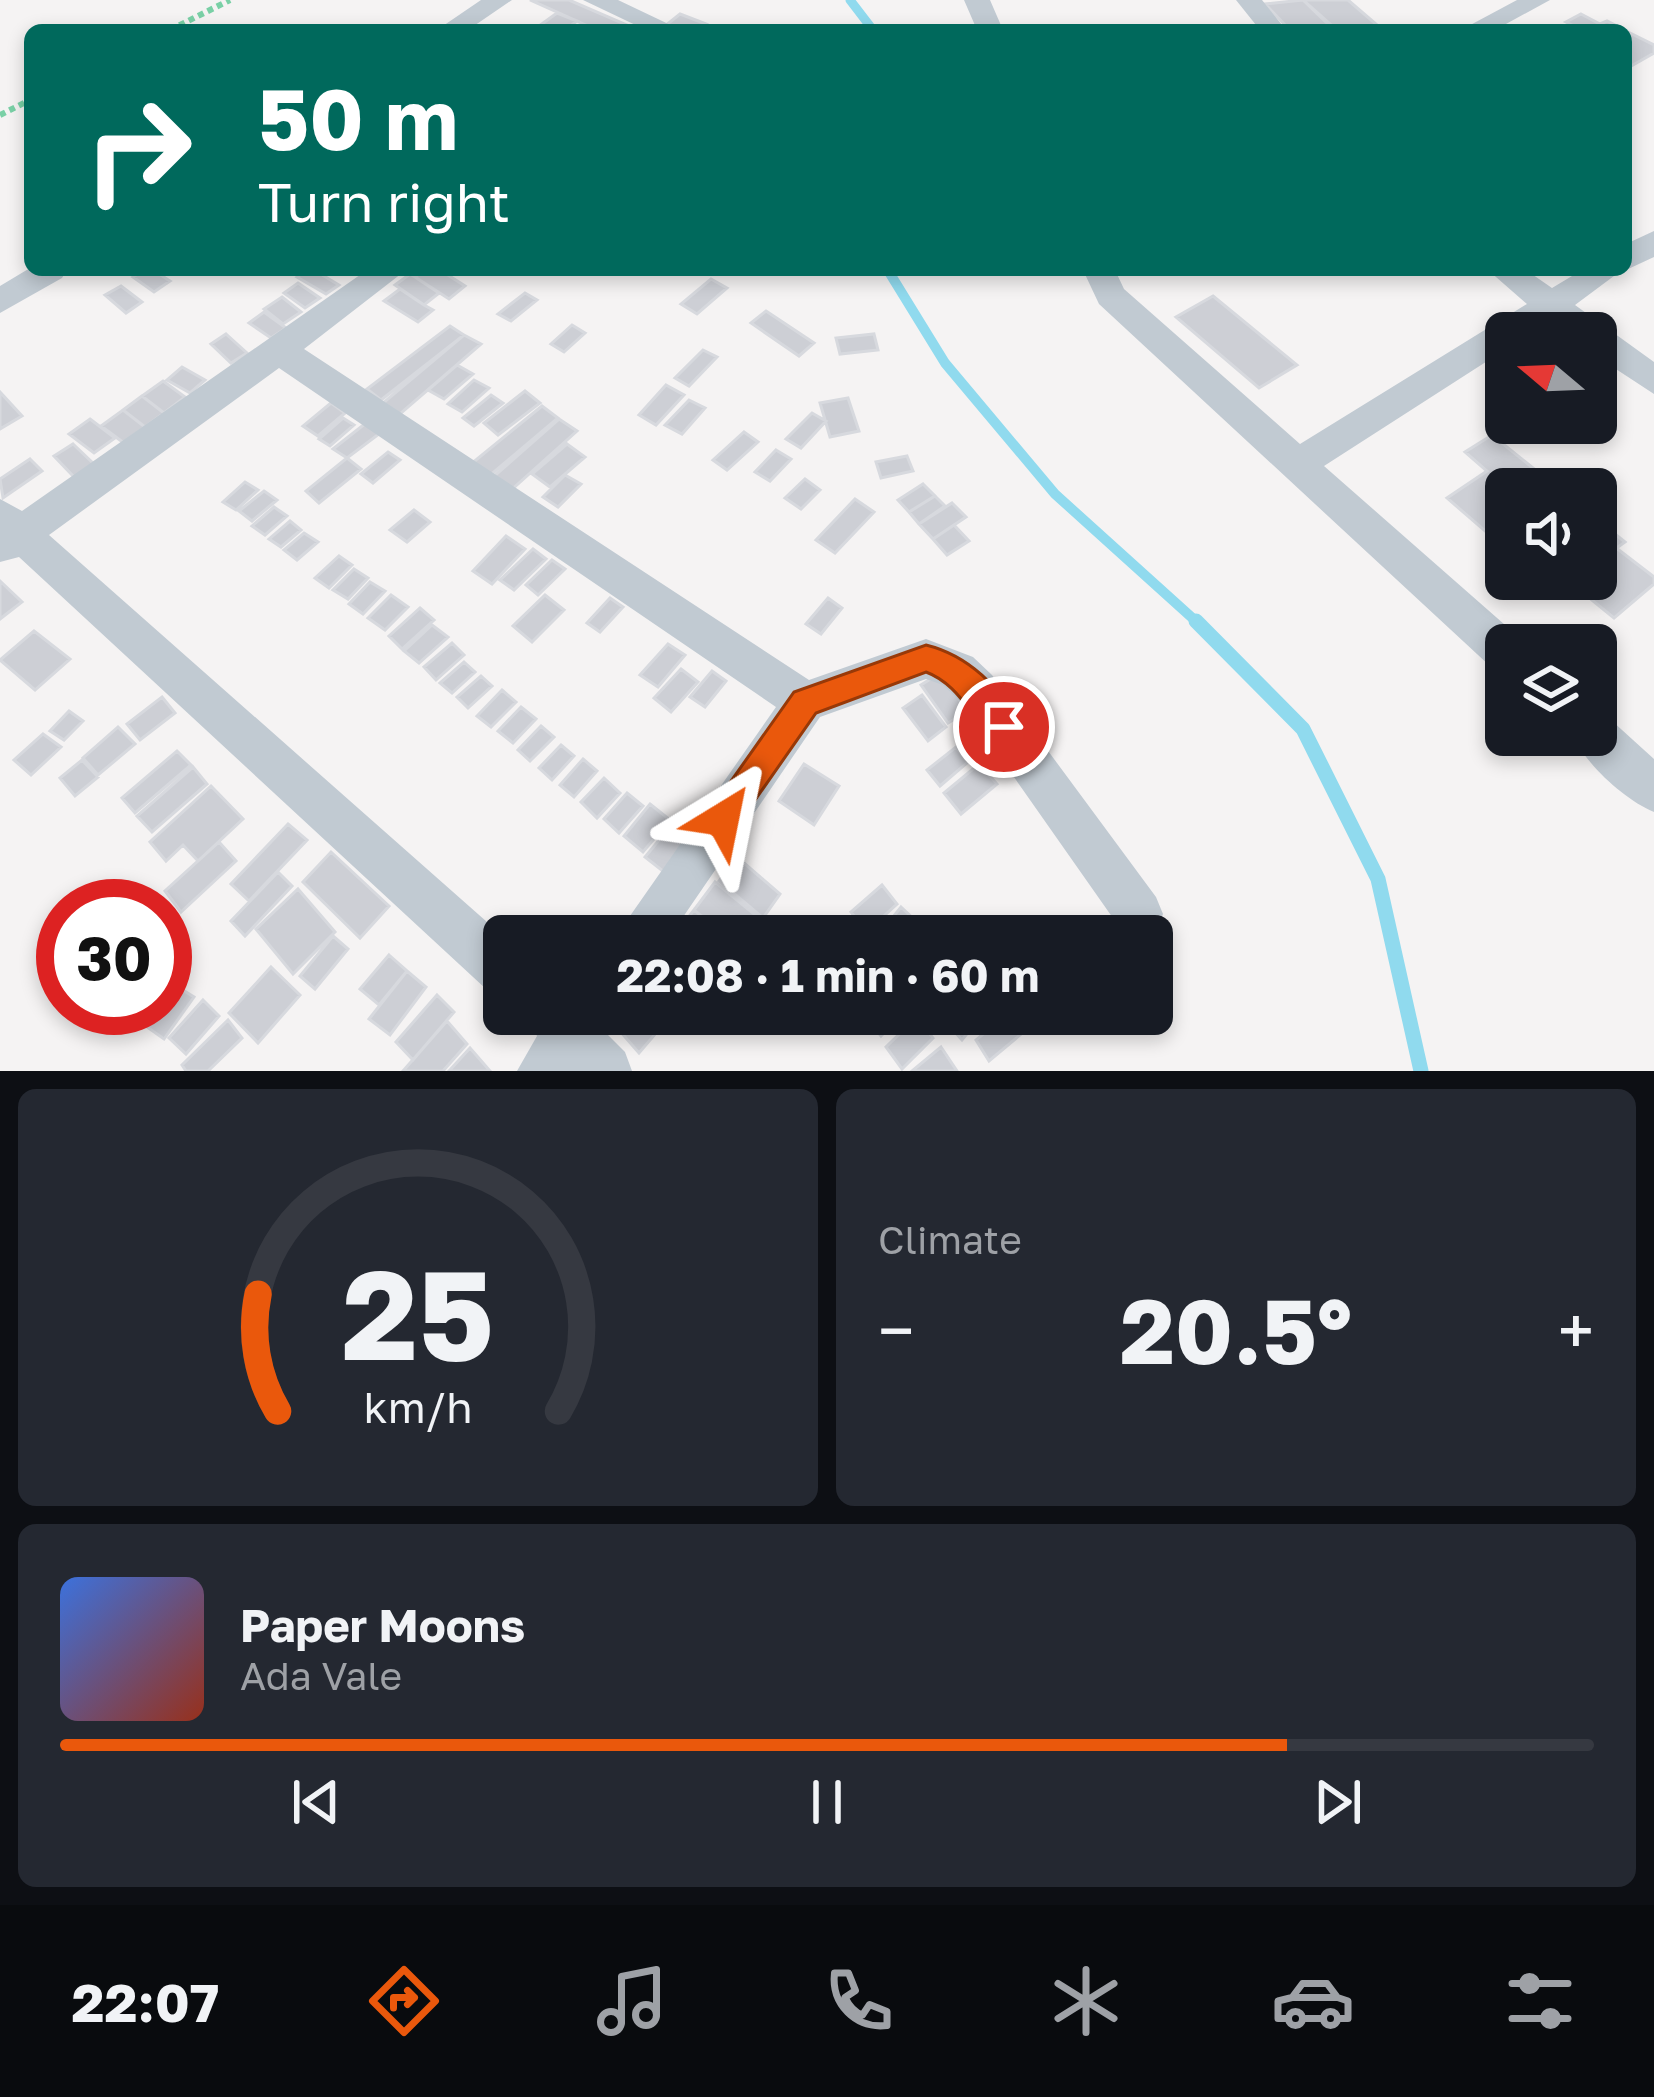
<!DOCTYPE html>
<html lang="en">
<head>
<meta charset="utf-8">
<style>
  body { margin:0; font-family:"Golos Text",sans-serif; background:#242831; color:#f1f3f6; height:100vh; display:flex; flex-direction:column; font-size:45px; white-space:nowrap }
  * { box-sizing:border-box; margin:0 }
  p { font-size:39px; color:#9ea1a6 }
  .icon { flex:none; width:66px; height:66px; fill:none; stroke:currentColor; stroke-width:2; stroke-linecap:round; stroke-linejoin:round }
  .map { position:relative; height:1071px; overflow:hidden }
  .side { display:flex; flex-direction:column; gap:18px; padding:18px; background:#0d0f14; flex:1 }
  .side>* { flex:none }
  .banner { position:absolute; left:24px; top:24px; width:1608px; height:252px; border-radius:18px; box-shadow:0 6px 18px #0003; background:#00695c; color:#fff; overflow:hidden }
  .needle { width:78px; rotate:289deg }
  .fabs { position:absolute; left:1485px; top:312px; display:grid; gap:24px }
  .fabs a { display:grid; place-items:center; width:132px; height:132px; border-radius:18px; background:#171b24; box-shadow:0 6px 18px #0003; font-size:60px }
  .speed { position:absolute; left:36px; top:879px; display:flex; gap:24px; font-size:60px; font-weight:700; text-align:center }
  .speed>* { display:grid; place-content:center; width:156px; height:156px; border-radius:50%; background:#171b24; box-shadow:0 6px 18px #0003; line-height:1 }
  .speed .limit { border:18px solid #d22; background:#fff; color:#111 }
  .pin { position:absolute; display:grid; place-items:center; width:102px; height:102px; color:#fff; margin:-51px; border:6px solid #fff; border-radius:50%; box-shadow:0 3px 12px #0007 }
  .me { position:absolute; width:132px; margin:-66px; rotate:35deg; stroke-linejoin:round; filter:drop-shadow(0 0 9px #0008) }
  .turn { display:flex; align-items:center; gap:42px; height:252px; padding:0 36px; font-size:54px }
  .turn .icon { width:156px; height:156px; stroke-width:2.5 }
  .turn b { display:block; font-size:84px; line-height:102px }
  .big { font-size:90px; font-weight:700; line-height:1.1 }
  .side .tile { flex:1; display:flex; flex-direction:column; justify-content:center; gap:18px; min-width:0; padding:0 42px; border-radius:18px; background:#242831 }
  .side .dial { align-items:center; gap:0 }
  .dial svg { height:312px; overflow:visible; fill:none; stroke:#363941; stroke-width:7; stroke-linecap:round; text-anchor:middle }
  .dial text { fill:#f1f3f6; stroke:none }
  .song { display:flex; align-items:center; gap:36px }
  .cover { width:144px; height:144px; border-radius:18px; background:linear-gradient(135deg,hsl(220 70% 55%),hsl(10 70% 35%)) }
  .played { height:12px; border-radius:6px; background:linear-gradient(90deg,#ea580c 80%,#363941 80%) }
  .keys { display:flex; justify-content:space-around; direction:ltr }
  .heat { display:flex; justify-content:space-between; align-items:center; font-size:66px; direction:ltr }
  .side .tiles { flex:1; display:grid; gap:18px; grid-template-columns:1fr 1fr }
  .tile:last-child { grid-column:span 2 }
  .trip { position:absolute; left:483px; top:915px; width:690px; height:120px; border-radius:18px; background:#171b24; box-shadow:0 6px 18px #0003; font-weight:700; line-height:120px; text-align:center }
  .tabs { display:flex; height:192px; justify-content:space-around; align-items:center; background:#090b0e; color:#9ea1a6 }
  .tabs .icon { width:84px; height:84px }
  .tabs .active { color:#ea580c }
  .tabs b { font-size:54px; color:#f1f3f6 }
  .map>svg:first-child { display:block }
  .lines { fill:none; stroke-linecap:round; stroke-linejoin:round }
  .stream-far2 { stroke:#90daee; stroke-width:9 }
  .stream-far1 { stroke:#90daee; stroke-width:10 }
  .stream { stroke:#90daee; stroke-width:15 }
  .building { fill:#cdcfd5; stroke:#d7d9de; stroke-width:3 }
  .path { stroke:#7ad0a6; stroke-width:6; stroke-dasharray:6 4.5; stroke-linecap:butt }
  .minor { fill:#c1cad2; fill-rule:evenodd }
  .route { fill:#ea580c; stroke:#983908; stroke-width:3 }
</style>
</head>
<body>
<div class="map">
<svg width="1654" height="1071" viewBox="0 0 1654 1071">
  <rect width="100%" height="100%" fill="#f5f3f3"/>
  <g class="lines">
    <path class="stream-far2" d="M850,0l23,30
      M888,270l3,5"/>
    <path class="stream-far1" d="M889,272l56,91 110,131 144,130"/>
    <path class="stream" d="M1196,621l107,108 75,150 43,192"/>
  </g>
  <path class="building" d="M530,0h39l58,25 -30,5z
    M1303,0l31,30h-44l-25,-26z
    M1303,0h45l29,25 -40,5z
    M557,13l20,8 -12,9 -30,-1z
    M680,14l26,10 -8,6 -33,-4z
    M1581,14l19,10 7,-3 18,9h-43l-16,-8z
    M1626,31l28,14v8l-28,16z
    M144,270h9l17,11 -16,11 -21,-15z
    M306,270h8l25,15 -13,9 -29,-17z
    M424,270h16l25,16 -16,13 -34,-22z
    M410,274l5,3 24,16 -15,12 -29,-20z
    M711,279l16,9 -30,26 -16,-10z
    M298,283l22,15 -15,10 -21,-15z
    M121,286l21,16 -16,11 -21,-18z
    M400,289l24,16 9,5 -15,12 -34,-21z
    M525,293l12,7 -26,21 -13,-7z
    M1213,296l84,69 -38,23 -83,-71z
    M282,297l19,15 -18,12 -19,-15z
    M766,311l48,32 -15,13 -48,-33z
    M264,312l22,16 -15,10 -22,-15z
    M572,325l13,8 -21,19 -13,-8z
    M450,326l14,9 -83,65 -14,-11z
    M226,334l21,19 -16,10 -20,-19z
    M874,334l4,16 -38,4 -4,-16z
    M464,335l17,9 -81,70 -17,-11z
    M703,350l14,7 -28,29 -14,-8z
    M457,365l16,9 -29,25 -16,-9z
    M182,367l23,13 -15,13 -23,-13z
    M474,380l15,8 -27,24 -14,-8z
    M163,381l22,16 -21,16 -22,-17z
    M666,385l18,10 -28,30 -17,-10z
    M525,391l15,12 -42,32 -14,-12z
    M0,392l22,24 -22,13z
    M491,395l12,8 -29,23 -11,-8z
    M142,396l22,17 -19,14 -22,-17z
    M848,398l11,33 -29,6 -10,-34z
    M689,400l16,8 -23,26 -17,-9z
    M331,403l14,10 -27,23 -15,-10z
    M542,406l16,12 -70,59 -17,-13z
    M123,410l22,17 -21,16 -23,-17z
    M812,413l14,8 -25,27 -15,-9z
    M343,418l11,7 -24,21 -11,-7z
    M90,419l25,19 -21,15 -25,-19z
    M559,419l18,12 -67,60 -18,-13z
    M366,423l13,11 -32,24 -14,-9z
    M744,432l14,10 -31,28 -14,-10z
    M1492,435l67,54h-53v60l-59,-51 40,-27 -22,-19z
    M73,444l22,21 -20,13 -21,-22z
    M567,444l18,13 -35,30 -18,-13z
    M776,450l15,9 -21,22 -15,-9z
    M388,452l12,8 -27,23 -12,-9z
    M907,456l6,15 -32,7 -5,-16z
    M347,458l14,11 -42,34 -13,-12z
    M30,459l12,12 -39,27 -3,-19z
    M565,475l16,9 -23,23 -15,-10z
    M805,479l15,11 -19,19 -16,-11z
    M245,482l13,8 -22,20 -13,-8z
    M923,484l12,12 -26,16 -11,-12z
    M264,491l13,9 -25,21 -13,-10z
    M935,496l10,10 -26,18 -10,-12z
    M855,499l19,13 -39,41 -19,-13z
    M952,503l14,14 -33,22 -14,-15z
    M274,507l13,9 -22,19 -13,-9z
    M414,510l16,12 -23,20 -17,-12z
    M1596,519l29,23 -29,21z
    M290,521l11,9 -20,17 -12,-8z
    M954,525l15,16 -22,14 -14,-16z
    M304,533l14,9 -21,18 -13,-10z
    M506,536l19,13 -33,35 -19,-13z
    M1615,547l39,30v7l-40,34 -43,-35 25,-4v-16z
    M533,549l13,10 -32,31 -14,-10z
    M339,556l13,9 -23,23 -14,-10z
    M552,560l13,9 -27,26 -12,-10z
    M354,569l14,9 -20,21 -15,-9z
    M0,581l22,21 -22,17z
    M370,582l15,9 -22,23 -14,-10z
    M391,595l17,12 -23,23 -17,-12z
    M545,595l19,15 -32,32 -19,-16z
    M610,598l13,9 -23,25 -13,-9z
    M828,598l14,10 -21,26 -15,-10z
    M420,608l14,12 -32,29 -13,-13z
    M432,625l16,12 -29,26 -15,-12z
    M34,631l36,28 -35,31 -35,-30z
    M452,643l12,12 -28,25 -12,-13z
    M668,644l17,11 -27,32 -18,-12z
    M464,662l11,10 -23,21 -12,-10z
    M681,669l17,13 -27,30 -17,-14z
    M712,671l14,10 -21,26 -15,-10z
    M940,673l28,38 -20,12 -27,-38z
    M481,676l11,10 -24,22 -11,-11z
    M502,690l14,12 -25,25 -14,-11z
    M922,695l24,32 -18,14 -25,-33z
    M162,697l13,16 -35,27 -13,-16z
    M521,707l15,12 -23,24 -15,-12z
    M69,711l14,10 -19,19 -14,-9z
    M541,726l13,11 -24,24 -12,-11z
    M118,727l17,17 -37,31 -15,-17z
    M43,734l18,13 -30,28 -17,-15z
    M561,745l13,11 -22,24 -13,-12z
    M956,747l12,15 -28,24 -13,-16z
    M177,751l14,14 -56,48 -13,-15z
    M583,759l14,12 -23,26 -14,-12z
    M82,760l16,17 -23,19 -15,-18z
    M804,764l35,22 -25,39 -35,-24z
    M979,764l18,20 -36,30 -17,-21z
    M193,767l14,17 -55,48 -15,-16z
    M604,778l16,15 -23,25 -16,-16z
    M211,786l32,33 -45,42 -15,-16 -17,16 -16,-19z
    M627,793l16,13 -24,27 -15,-14z
    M650,804l20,16 -27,32 -19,-16z
    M674,822l18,14 -28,36 -19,-15z
    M288,824l19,16 -58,61 -18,-17z
    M219,842l17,19 -55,51 -16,-21z
    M331,852l58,54 -29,32 -57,-56z
    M737,857l43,37 -17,24 -44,-37z
    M278,872l14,14 -47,50 -14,-15z
    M715,882l44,36 -13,18h-20l-32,-26z
    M882,885l15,19 -31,28 -15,-20z
    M298,889l37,43 -42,42 -37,-45z
    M901,907l18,17 -9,12h-32z
    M694,910l32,26h-52z
    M333,936l15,13 -33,40 -15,-13z
    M389,955l18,16 -28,34 -19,-16z
    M271,967l29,28 -42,48 -29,-30z
    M407,971l19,16 -36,48 -21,-16z
    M178,987l16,10 -30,42 -17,-12z
    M437,995l17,17 -41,48 -17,-18z
    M203,1000l16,16 -33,38 -17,-16z
    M619,1014h45l4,5 -29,34 -27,-31z
    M863,1014h39l-21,22z
    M949,1014h34l-21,26 -18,-20z
    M1007,1014h9l10,16 -37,31 -13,-21z
    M917,1017l16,21 -31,31 -16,-22z
    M228,1020l14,18 -34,33h-22l-4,-6z
    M447,1021l20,23 -24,27h-40z
    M941,1047l16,24h-45z
    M470,1048l20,23h-41z"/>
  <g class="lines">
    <path class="path" d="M170,30l60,-30
      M0,115l30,-15"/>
    <path class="minor" d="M481,0h31l-44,30h-31z
      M583,0h35l63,30h-35z
      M964,0h26l13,30h-26z
      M1236,0h26l24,30h-26z
      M1517,0h33l-55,30h-34z
      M1654,231v26l-28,13v-26z
      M30,268l37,2 -5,8 -62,35v-27z
      M367,270h39l-102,79 505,331 117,-41 47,18 19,18 164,222 7,17 -7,17 -11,5 -23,-5 -160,-228 -19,-18 -17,-6 -106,38 -150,219h-54l160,-229 -497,-339 -230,167 455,402v59l-18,-7 -467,-432 -19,5v-63l22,12z
      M1083,270h32l9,19 176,155 227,-140 -39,-34h38l26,18 30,-18h40l-47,35 79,57v32l-58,-38v-23h-31l-15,-12 -18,12h-26v16l-182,117 197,173 2,6h-17v27l-15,-5 -392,-363z
      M1596,714l15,6 43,39v53c-29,-12 -69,-48 -81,-77h23z
      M525,1014h88l-8,18 20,20 7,19h-115l20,-35z"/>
  </g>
  <path class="route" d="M926,645c41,10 77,43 94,82l-5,10 -11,5c-29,-12 -40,-56 -78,-70l-110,41 -82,117 -11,5 -11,-5 -5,-11 5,-11 82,-116z"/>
</svg>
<div class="fabs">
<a><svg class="needle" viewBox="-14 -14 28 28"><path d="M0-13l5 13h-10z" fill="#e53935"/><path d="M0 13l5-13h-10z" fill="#9ea1a6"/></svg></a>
<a><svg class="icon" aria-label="sound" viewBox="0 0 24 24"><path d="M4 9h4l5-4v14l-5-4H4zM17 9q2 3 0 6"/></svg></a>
<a><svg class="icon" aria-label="layers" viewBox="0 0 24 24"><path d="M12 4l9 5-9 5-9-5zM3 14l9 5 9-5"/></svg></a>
</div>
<div class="speed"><div class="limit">30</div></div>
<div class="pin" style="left:1004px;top:727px;background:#d93025"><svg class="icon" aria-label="arrive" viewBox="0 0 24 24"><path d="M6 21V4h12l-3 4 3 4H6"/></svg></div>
<svg class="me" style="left:723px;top:819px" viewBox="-20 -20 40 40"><path d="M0-17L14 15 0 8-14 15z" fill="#ea580c" stroke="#fff" stroke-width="4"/></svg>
<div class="trip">22:08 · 1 min · 60 m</div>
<div class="banner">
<div class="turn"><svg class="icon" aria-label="right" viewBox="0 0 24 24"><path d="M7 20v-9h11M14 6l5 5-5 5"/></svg><div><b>50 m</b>Turn right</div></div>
</div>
</div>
<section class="side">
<div class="tiles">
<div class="tile dial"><svg viewBox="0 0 100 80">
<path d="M14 69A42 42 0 1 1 86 69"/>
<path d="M14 69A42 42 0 0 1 9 39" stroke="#ea580c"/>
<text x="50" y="56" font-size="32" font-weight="700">25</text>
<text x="50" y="72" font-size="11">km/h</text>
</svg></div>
<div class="tile"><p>Climate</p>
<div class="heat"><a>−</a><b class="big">20.5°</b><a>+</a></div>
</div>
<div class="tile">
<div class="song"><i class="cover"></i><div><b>Paper Moons</b><p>Ada Vale</p></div></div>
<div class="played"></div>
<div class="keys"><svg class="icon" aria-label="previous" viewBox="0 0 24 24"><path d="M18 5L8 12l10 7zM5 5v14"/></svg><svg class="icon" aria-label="pause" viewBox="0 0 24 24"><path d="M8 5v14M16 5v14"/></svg><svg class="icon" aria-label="next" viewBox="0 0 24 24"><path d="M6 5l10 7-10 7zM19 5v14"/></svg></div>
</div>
</div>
</section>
<nav class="tabs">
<b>22:07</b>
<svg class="icon active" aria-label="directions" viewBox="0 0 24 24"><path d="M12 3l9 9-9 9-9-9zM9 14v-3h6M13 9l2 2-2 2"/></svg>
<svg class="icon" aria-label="music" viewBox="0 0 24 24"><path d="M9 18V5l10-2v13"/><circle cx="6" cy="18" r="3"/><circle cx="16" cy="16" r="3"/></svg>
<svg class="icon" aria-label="phone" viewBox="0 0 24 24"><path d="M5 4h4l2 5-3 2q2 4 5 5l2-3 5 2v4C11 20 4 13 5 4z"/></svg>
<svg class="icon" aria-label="climate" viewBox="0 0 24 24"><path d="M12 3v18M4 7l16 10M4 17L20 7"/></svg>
<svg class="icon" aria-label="car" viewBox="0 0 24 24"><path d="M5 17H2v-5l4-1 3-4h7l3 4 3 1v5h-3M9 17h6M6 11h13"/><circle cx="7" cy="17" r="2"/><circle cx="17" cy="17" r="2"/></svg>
<svg class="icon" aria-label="filters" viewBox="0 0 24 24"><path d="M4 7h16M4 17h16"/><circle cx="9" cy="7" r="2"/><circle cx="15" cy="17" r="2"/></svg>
</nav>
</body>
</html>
